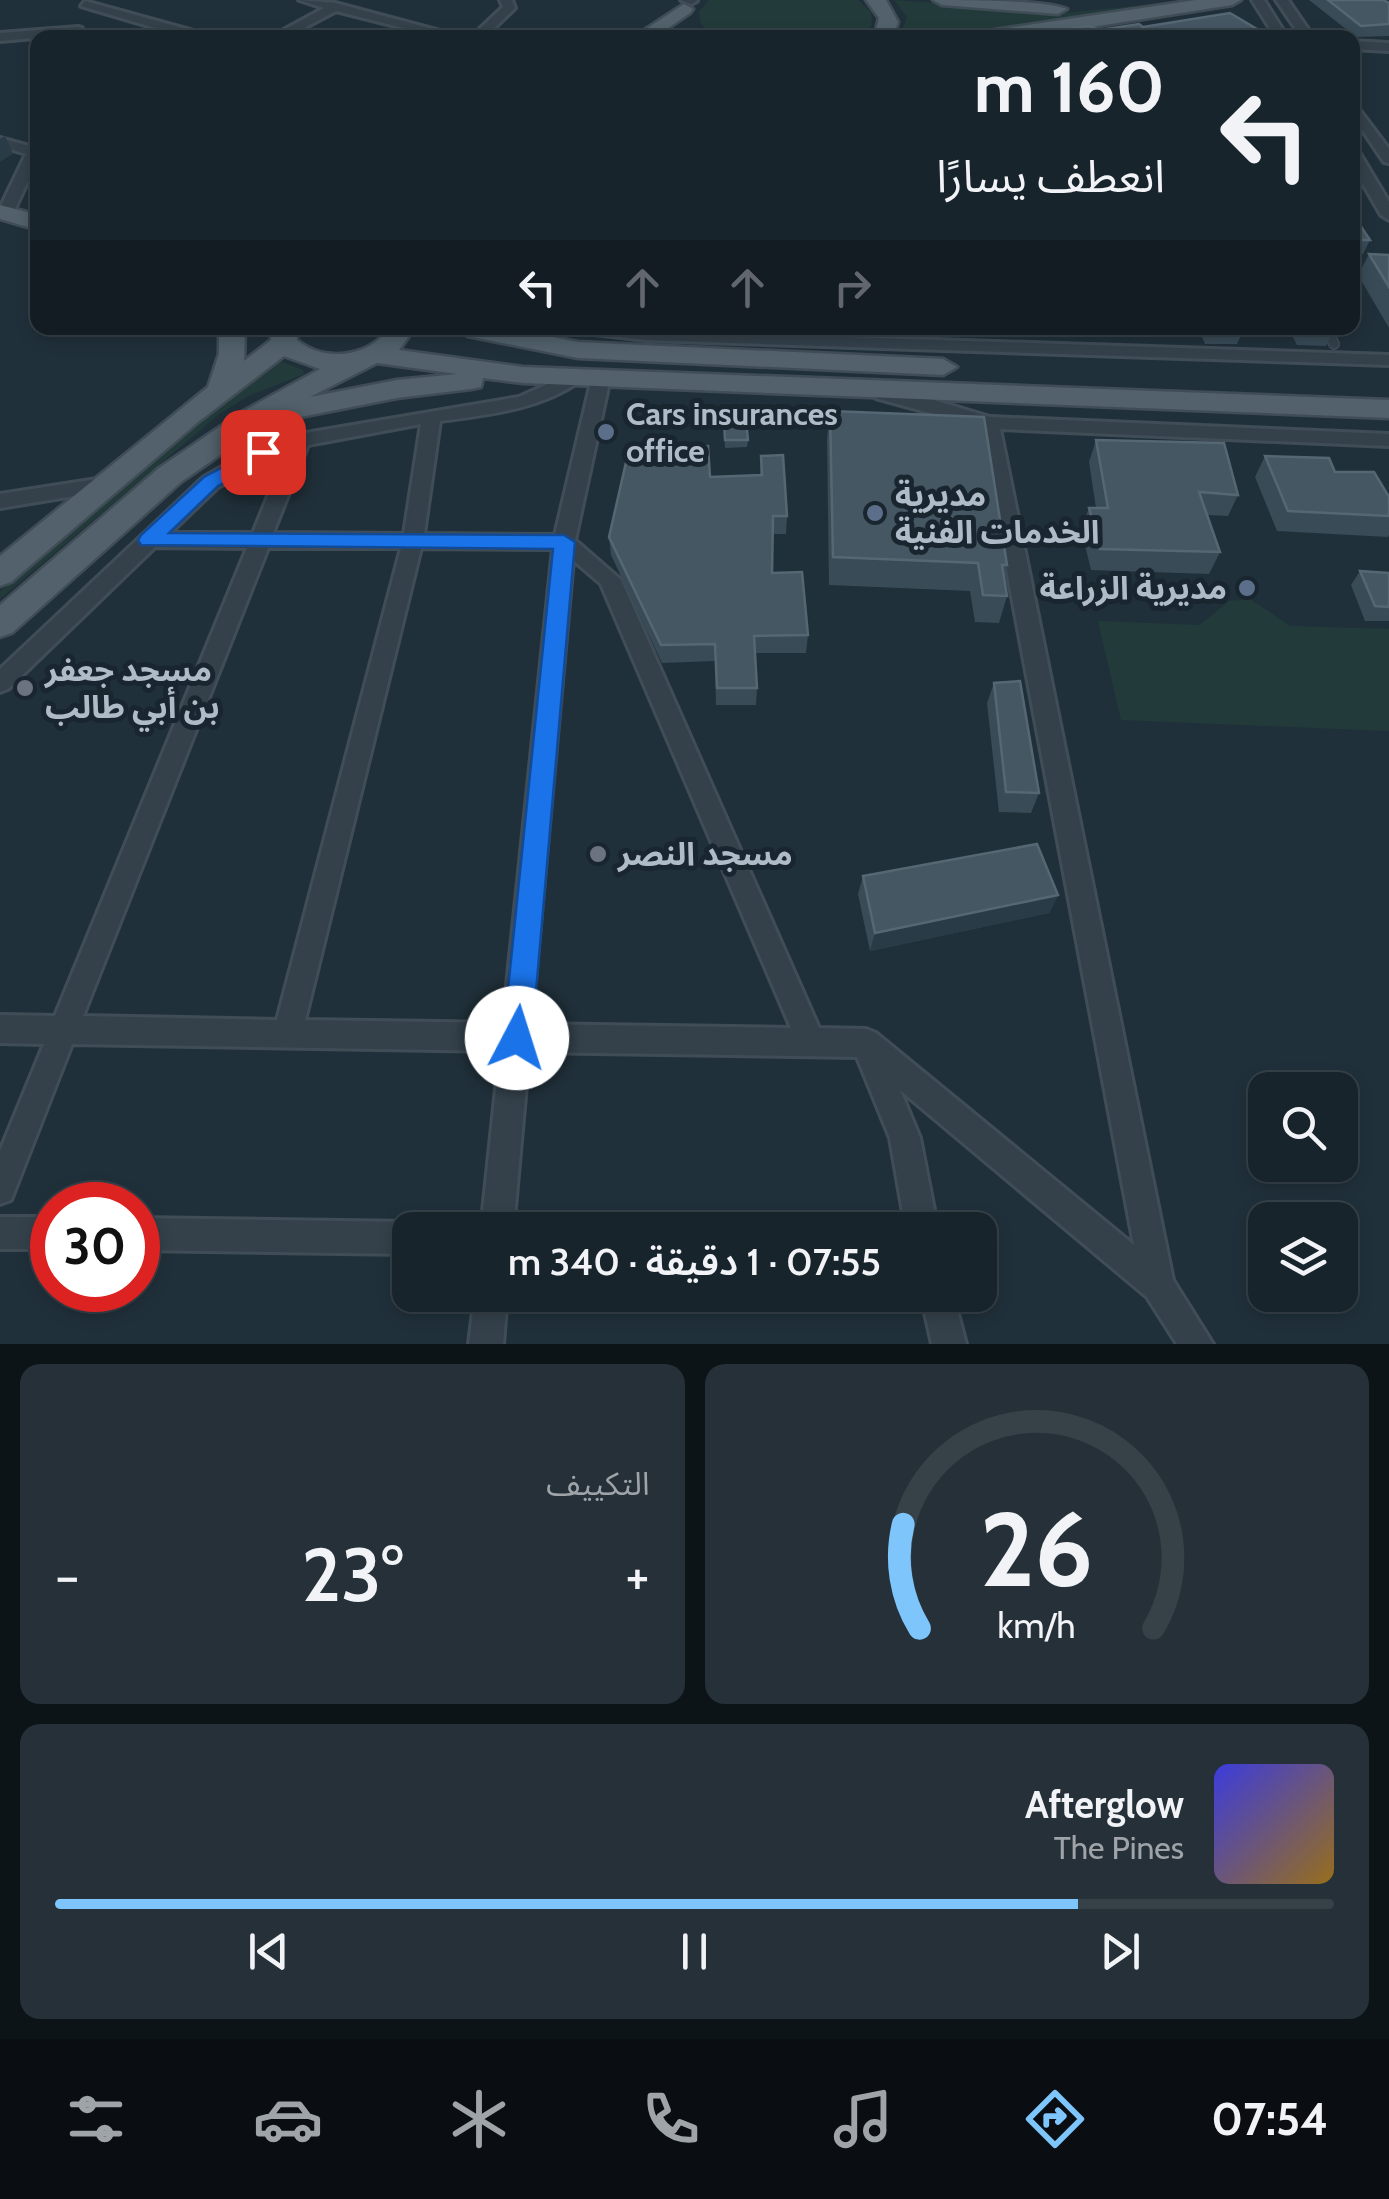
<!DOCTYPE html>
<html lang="ar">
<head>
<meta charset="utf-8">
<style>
  body { margin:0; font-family:Cabin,"Noto Sans Arabic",sans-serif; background:#253038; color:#f1f3f6; direction:rtl; height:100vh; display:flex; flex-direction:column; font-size:38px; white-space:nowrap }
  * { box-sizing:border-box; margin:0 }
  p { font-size:32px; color:#9fa4a9 }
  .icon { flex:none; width:55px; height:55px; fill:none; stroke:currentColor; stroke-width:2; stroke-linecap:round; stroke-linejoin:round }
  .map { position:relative; height:1344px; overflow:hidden; direction:ltr }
  .details { display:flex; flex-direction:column; gap:20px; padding:20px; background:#0d1418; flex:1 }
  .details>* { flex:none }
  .banner { position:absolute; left:30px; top:30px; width:1330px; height:305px; border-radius:20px; box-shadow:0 5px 15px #0003,0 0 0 2px #364148; direction:rtl; background:#18242c; color:#f1f3f6; overflow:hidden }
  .fabs { position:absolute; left:1248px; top:1072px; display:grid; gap:20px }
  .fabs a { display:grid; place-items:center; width:110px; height:110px; border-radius:20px; background:#18242c; box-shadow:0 5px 15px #0003,0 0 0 2px #364148; font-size:50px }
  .speed { position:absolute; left:30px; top:1182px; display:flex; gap:20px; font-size:50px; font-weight:700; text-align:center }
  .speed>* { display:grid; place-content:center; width:130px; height:130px; border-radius:50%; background:#18242c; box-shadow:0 5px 15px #0003,0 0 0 2px #364148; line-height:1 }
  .speed .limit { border:15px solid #d22; background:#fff; color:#111 }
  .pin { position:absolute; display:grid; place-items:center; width:85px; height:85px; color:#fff; margin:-42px; border-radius:20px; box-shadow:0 5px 15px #0006 }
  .me { position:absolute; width:110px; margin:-55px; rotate:5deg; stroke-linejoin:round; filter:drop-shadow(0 0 8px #0008) }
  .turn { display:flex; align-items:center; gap:35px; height:210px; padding:0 30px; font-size:45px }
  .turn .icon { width:130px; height:130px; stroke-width:2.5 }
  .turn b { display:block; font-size:70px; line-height:85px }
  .lanes { display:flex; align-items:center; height:95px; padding:0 30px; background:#0003; justify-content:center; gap:50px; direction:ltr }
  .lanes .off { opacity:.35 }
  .big { font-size:75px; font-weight:600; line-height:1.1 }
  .details .card { flex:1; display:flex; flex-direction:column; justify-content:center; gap:15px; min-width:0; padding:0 35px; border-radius:20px; background:#253038 }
  .details .dial { align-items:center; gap:0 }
  .dial svg { height:260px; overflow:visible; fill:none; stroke:#364148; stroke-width:7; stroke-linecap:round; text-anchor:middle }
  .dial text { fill:#f1f3f6; stroke:none }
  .song { display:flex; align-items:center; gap:30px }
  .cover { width:120px; height:120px; border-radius:15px; background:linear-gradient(135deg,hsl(240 70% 55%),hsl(40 70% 35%)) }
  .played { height:10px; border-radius:5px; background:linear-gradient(90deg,#7ec5fc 80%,#364148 80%) }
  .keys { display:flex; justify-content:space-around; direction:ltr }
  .heat { display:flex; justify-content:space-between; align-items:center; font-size:55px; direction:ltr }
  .details .tiles { flex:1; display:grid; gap:20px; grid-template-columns:1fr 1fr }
  .card:last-child { grid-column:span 2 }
  .trip { position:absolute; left:392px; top:1212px; width:605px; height:100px; border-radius:20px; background:#18242c; box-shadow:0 5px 15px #0003,0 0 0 2px #364148; font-weight:600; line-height:100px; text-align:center; direction:rtl }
  .tabs { display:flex; height:160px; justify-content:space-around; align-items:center; background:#0a0e12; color:#9fa4a9 }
  .tabs .icon { width:70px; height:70px }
  .tabs .on { color:#7ec5fc }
  .tabs b { font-size:45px; color:#f1f3f6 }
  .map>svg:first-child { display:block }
  .green { fill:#223b3a }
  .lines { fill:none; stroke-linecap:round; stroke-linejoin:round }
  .service-casing { stroke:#404d57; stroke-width:12 }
  .minor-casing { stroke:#404d57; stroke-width:6 }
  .primary-casing { stroke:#404d57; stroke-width:5 }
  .service { stroke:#34414b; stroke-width:9 }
  .minor { fill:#34414b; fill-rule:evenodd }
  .primary { fill:#52616b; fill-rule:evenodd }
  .wall { fill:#384b57 }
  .shaded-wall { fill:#293b47 }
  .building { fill:#455763; stroke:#556773; stroke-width:2.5 }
  .route { fill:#1a73e8; stroke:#114b97; stroke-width:2.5 }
  .service-dot { fill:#5c6f8a; stroke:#1a262f; stroke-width:4 }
  .worship-dot { fill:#6b7280; stroke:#1a262f; stroke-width:4 }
  .labels { text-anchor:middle; stroke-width:10; stroke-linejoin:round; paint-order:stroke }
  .poi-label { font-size:32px; font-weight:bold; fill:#afbcc7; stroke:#1a262f; text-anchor:start }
</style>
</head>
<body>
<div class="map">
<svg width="1389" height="1344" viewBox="0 0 1389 1344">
  <rect width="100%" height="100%" fill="#20303a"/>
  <path class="green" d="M709,0h149l13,12 1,13 -12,12h-144l-15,-13 -2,-12z
    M894,0l170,13 129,-13 -250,38 -43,-1 7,-20z
    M275,359l28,11 1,4 -56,22 -30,19 -218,184v-8z
    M1250,599l40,27 99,3v102l-268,-11 -23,-99 102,4 29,-24z"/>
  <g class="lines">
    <defs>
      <path id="service" d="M1326,328l8,16"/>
      <path id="minor" d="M299,0l36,3 131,35h-23l-107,-27 -51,27h-16l55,-30z
        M500,0h12l3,8 -31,30h-14l33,-31z
        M681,0h15l1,1 -6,3z
        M1252,0h12l24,38h-12z
        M1276,0h12l26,38h-12z
        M85,1l123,34 2,3h-21l-108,-32z
        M78,27l4,1v6l-82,7v-8z
        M1352,41l37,2v8l-37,-2z
        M1352,100l37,49v14l-5,-1 -32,-47z
        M0,138l29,8 9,-7v20l-25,54 -8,5 -5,-2v-8l26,-54 -26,-8z
        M1352,148l7,4 30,50v18l-8,-5 -29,-50z
        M578,328l811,27v10l-744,-25 -59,-7z
        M574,372l6,1v8c-41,29 -91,33 -140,40l-16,113 131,1 37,-157 9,-5 6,1 3,4 -35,162 46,40 198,448 47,1 10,4 258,212 -154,-818 -104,-29 -3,-4 9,-6 22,3 86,26 399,17v12l-389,-17 173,851 40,64h-36l-30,-47 -247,-207 20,48 18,92h-32l-16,-92 -33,-81 -328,-5 -16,178h-32l19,-179 -428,-7 -61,156 -11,4v-53l44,-107 -44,-1v-28l55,1 192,-468 -92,-1 -147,142 -8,3v-23l204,-192 35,-20 55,-22 225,-38zM421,424l-17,110 -131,-1 35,-88zM286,452l-33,81h-83l48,-46zM268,548h133l-124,472 -194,-4zM421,548l132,1 -50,474 -198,-3zM573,560l28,24 190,444 -260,-4z
        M110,477l7,2 3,5 -3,5 -117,19v-14z
        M0,1217h52v32h-52z
        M138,1218l272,4 13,8h-13v24l-272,-4z
        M475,1295h32l-4,49h-34z
        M921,1295h32l13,49h-34z"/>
      <path id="primary" d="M866,0h20l12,22 -5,16h-19l5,-20z
        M933,0c29,0 113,0 134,9l-9,5 -116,-9z
        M1196,0h45l-9,5 -210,33h-50l9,-6z
        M684,4l9,5 -3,4 -36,25h-22z
        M0,205l38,10v15l-38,-11z
        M219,328h26l-1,33 27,-21v-12h26v12c28,23 72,17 92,-12h26l-16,22 124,17 866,33v18l-866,-35 -40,-5 -2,9 -10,2 -74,9 -112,22 -10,-3 -94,65 -169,151 -12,4v-32l159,-137 81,-55 80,-44 -36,-13 -86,66 -187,160 -11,4v-30l208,-169 11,-33zM377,363l80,11 -60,6 -87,17z
        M455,328h50l73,14 365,17 14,8 -14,8 -365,-17 -110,-22z"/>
    </defs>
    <use href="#service" class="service-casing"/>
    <use href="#minor" class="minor-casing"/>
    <use href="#primary" class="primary-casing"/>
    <use href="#service" class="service"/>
    <use href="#minor" class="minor"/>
    <use href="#primary" class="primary"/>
  </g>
  <path class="wall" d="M1309,0h74l6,3v33l-33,1z
    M1352,213l18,27 -7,14h-11z
    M1369,254l20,1v73l-31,-53z
    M1198,328h56l-2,4 -9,-1 -6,13h-32z
    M1288,328h47l-9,18 -29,-1z
    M830,411l177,154 -3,10 3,21 -8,27 -24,-1 -5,-31 -141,-6 -2,-146z
    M724,421l24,19 -1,7 -22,1z
    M1096,440l142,55 -10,21 -21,-1 13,37 -11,22 -118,-4 -10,-41 8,-21h7l-7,-46z
    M761,456l26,60 -1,18h-13l-1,39 36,62 -2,18h-51l2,35 -1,17h-40l-1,-44 -53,2 -51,-108 -2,-18 101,-60 50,-2z
    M1265,456l70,16 54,25v38l-1,2 -111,-6 -22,-54z
    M1360,571l29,2v48h-24l-14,-36z
    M994,683l45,110 -8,20 -32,-1 -12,-109z
    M863,876l195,19 -9,18 -179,38 -12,-57z"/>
  <path class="shaded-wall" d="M5,136l8,18 -13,8v-23z
    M1058,895l-9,18 -179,38 5,-18z"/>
  <path class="building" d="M1328,0h55l6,3v21l-28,2z
    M1230,13l42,25h-35l-4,-3 -7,3h-169l-6,-7 38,-5 11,4 39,-6 4,3z
    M1352,213l18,27h-18z
    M1369,254l20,1v32z
    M830,411l154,6 23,148h-5l5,31 -24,-1 -5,-32 -145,-6z
    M724,421h22l2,19h-23z
    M1096,440l128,3 14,52 -39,-3 21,60 -120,-3 -11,-41h19z
    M708,446l2,31 52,-2 -1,-19 22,-1 4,61h-14l-1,57 30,-1 6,63 -54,1 3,52h-40l-2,-44 -54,1 -52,-108 18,-79 52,3 5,-14z
    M1265,456l64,2 6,14h39l15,25v19l-101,-5z
    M1360,571l29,2v34l-14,-1z
    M1020,681l19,112 -33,-1 -12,-109z
    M1037,844l21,51 -183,38 -12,-57z"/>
  <path class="route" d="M263,446l9,6 -2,5 -52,29 -49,47 395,2 11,7 -43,496 -5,10 -10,4 -10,-4 -4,-10 50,-489 -412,-4 -3,-5 3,-5 63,-58z"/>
  <g class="service-dot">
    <circle cx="606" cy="432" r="10"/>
    <circle cx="875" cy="513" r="10"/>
    <circle cx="1247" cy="588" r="10"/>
  </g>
  <g class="worship-dot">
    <circle cx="25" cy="688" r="10"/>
    <circle cx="598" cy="854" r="10"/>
  </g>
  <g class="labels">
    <g class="poi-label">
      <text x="626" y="425">Cars insurances<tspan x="626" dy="37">office</tspan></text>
      <text x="895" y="506">مديرية<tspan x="895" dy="37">الخدمات الفنية</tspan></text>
      <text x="1227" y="599" text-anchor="end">مديرية الزراعة</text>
      <text x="45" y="681">مسجد جعفر<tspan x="45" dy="37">بن أبي طالب</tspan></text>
      <text x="618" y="865">مسجد النصر</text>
    </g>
  </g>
</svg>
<div class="fabs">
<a><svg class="icon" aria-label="search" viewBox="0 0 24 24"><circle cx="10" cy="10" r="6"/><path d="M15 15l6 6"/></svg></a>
<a><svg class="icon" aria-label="layers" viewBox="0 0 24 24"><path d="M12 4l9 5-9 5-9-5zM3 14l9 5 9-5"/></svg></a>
</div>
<div class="speed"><div class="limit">30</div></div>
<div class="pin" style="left:263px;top:452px;background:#d93025"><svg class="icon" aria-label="arrive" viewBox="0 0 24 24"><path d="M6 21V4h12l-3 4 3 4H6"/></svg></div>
<svg class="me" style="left:517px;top:1038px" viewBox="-20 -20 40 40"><circle r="19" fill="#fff"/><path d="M0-13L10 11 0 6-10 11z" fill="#1a73e8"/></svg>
<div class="trip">07:55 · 1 دقيقة · 340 m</div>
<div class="banner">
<div class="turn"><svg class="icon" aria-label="left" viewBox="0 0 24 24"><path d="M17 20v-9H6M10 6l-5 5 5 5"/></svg><div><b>160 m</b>انعطف يسارًا</div></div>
<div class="lanes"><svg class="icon" aria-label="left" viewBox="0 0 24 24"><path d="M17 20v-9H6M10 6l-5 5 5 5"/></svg><svg class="icon off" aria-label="ahead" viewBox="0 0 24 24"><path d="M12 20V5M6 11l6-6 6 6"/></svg><svg class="icon off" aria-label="ahead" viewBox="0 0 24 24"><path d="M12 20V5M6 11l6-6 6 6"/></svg><svg class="icon off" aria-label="right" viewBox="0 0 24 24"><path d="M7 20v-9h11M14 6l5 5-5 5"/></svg></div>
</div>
</div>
<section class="details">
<div class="tiles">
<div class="card dial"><svg viewBox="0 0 100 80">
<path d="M14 69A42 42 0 1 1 86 69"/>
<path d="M14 69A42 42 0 0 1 9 37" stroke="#7ec5fc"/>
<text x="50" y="56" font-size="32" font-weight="700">26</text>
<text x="50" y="72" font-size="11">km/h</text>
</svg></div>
<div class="card"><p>التكييف</p>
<div class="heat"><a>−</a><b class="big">23°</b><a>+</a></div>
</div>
<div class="card">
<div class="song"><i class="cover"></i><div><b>Afterglow</b><p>The Pines</p></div></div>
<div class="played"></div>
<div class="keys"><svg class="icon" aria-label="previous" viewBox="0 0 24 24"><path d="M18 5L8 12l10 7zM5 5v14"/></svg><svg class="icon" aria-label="pause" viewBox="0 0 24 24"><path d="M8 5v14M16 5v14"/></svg><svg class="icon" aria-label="next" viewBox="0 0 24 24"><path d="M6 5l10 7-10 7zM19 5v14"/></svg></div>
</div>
</div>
</section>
<nav class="tabs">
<b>07:54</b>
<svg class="icon on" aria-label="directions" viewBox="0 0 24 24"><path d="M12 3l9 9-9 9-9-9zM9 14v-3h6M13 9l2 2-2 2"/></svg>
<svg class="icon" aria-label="music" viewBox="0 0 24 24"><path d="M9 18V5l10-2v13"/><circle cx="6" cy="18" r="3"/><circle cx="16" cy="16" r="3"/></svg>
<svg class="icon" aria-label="phone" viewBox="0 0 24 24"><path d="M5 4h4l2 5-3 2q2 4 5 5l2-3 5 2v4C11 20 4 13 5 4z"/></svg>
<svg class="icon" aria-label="climate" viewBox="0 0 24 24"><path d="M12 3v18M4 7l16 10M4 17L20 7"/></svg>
<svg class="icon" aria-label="car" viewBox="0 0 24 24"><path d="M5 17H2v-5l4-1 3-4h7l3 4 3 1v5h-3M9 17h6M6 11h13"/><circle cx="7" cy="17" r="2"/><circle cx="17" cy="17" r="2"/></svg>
<svg class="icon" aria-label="filters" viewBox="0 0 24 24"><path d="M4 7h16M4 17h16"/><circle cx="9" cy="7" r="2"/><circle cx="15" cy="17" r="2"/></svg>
</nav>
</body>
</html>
